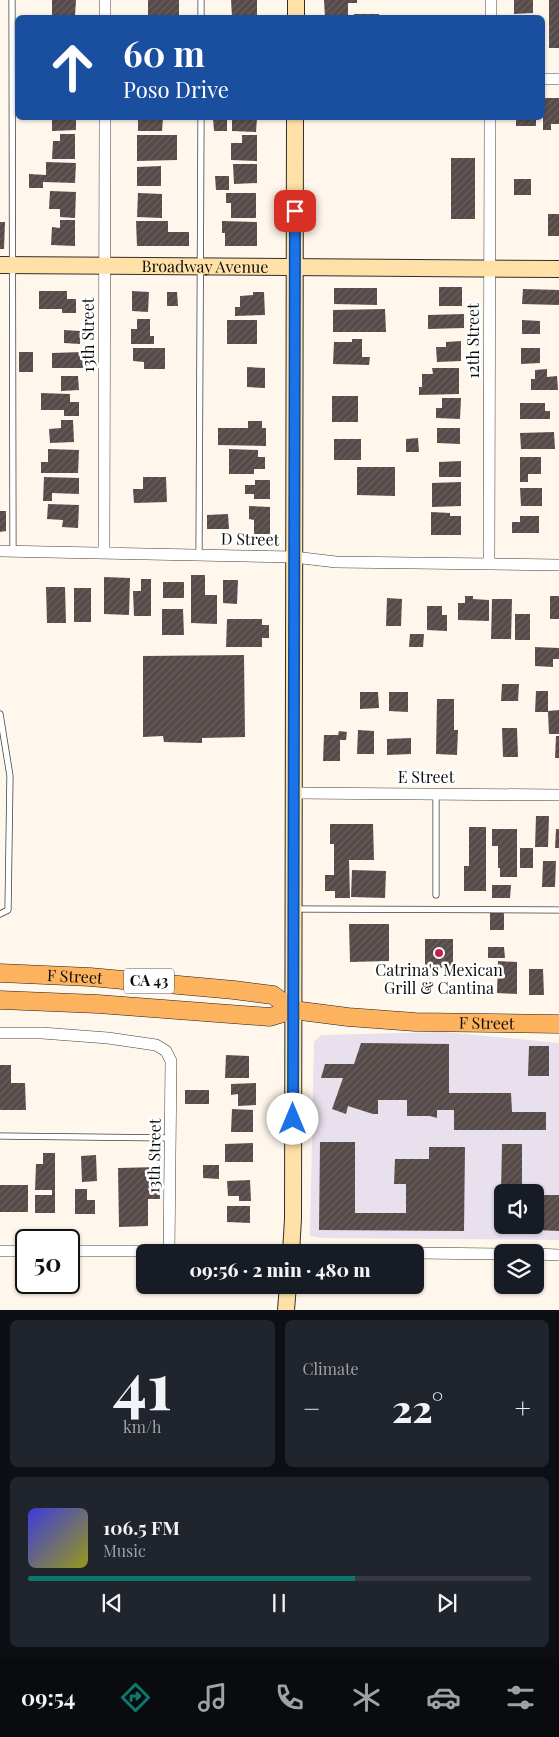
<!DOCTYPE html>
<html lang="en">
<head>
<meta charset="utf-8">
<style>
  body { margin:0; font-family:"Playfair Display",serif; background:#20242c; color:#f1f3f6; height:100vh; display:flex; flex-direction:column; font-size:19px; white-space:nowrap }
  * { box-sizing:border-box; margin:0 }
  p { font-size:16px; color:#9ea1a6 }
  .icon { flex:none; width:28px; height:28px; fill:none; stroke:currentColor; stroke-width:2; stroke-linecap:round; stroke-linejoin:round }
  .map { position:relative; height:1310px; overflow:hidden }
  .sheet { display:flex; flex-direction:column; gap:10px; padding:10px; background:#0d0f14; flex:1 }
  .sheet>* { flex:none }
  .hud { position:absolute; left:15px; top:15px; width:530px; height:105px; border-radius:8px; box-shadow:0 1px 4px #0004; background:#1a4fa0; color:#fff; overflow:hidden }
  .buttons { position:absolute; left:494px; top:1184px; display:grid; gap:10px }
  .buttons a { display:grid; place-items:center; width:50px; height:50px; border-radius:8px; background:#171b24; box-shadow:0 1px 4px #0004; font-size:25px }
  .speed { position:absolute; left:15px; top:1229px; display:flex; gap:10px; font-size:25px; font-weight:700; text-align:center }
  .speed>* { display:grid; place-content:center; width:65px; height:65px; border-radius:50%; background:#171b24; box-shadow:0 1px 4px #0004; line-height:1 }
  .speed .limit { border:2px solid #111; border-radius:8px; background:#fff; color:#111 }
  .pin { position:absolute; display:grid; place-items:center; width:42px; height:42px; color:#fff; margin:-21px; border-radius:10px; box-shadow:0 2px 8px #0006 }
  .me { position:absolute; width:55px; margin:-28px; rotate:0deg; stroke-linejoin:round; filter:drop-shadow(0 0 4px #0008) }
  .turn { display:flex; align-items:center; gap:18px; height:105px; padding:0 25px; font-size:22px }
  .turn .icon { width:65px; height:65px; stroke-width:2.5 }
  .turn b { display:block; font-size:35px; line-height:42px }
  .big { font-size:38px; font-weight:800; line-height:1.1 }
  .sheet .tile { flex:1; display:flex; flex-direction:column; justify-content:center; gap:8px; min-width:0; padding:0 18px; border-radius:8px; background:#20242c }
  .sheet .dial { align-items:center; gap:0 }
  .dial b { font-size:65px; line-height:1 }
  .song { display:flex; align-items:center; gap:15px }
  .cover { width:60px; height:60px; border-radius:8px; background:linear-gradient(135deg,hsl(240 70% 55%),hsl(60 70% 35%)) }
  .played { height:5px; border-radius:2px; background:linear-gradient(90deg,#0f766e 65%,#363941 65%) }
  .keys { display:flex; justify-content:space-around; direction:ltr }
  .heat { display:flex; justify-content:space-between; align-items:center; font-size:28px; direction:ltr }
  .sheet .tiles { flex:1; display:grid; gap:10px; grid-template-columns:1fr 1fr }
  .tile:last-child { grid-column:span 2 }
  .trip { position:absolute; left:136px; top:1244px; width:288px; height:50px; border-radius:8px; background:#171b24; box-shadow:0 1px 4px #0004; font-weight:800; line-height:50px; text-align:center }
  .tab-bar { display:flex; height:80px; justify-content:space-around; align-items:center; background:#090b0e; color:#9ea1a6 }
  .tab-bar .icon { width:35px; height:35px }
  .tab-bar .active { color:#0f766e }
  .tab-bar b { font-size:22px; color:#f1f3f6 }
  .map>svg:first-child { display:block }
  .industrial { fill:#e8e0ec; fill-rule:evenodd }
  .building { fill:url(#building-hatch) }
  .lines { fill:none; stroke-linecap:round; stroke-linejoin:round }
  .lane-casing { stroke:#404040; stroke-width:7 }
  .street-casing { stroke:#404040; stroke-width:12 }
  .secondary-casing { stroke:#2f2f2f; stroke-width:18 }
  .primary-casing { stroke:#1e1e1e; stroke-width:19 }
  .lane { stroke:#fff; stroke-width:5.5 }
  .street { stroke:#fff; stroke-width:11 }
  .secondary { stroke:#ffe1a7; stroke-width:16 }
  .primary { stroke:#fdb25e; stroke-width:18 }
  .route-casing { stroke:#114b97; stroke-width:12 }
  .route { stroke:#1a73e8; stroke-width:9 }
  .poi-dot { fill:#c2204d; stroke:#fff; stroke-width:2 }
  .labels { text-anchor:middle; stroke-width:5; stroke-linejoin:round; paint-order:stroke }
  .shield { fill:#fff; stroke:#565656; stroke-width:1 }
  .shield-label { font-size:15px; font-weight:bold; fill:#0d0d0d }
  .street-label { font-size:16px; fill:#0d0d0d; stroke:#fff }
  .poi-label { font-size:16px; fill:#0d0d0d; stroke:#fff }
</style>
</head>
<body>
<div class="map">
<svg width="559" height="1310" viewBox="0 0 559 1310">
  <defs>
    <pattern id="building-hatch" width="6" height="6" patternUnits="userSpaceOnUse" patternTransform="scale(1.25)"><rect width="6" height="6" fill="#564b49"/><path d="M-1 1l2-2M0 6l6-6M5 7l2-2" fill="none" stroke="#69605f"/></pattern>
  </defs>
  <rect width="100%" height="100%" fill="#fff7ec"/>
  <path class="industrial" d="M444,1032l115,11v197l-237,-2 -12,-2 4,-194 7,-7zM502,1192h33v33h-33z"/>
  <path class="building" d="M52,0h24l-1,16 -23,-1z
    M148,0h31v15h-31z
    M231,0h26v16l-25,1z
    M324,0h33v3h-9v15h-23z
    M514,0h19v13l-19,1z
    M549,0h10v48h-10z
    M354,14h25v4h-25z
    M543,98h16v26h-8v6h-8z
    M52,118h24v12l-24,1z
    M138,118h25l-1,13h-24z
    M213,118h14v13h-13z
    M232,118h25l-1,14 -24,-1z
    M516,118h20v8h-20z
    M60,134h15v25h-23l1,-18h7z
    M137,135h40v25l-40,1z
    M242,135h15v26l-26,-1v-17h11z
    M451,158h24v61h-24z
    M46,162l30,1 -1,20 -32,-1v6h-14v-14l17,1z
    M233,164h24v19l-23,1z
    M161,166v20h-24v-19z
    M215,176h14v14h-13z
    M514,179h17v16h-17z
    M50,191l26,1 -1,26 -15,-1v-8h-11z
    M138,193l24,1v24l-25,-1z
    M226,193h30v25h-25v-15h-5z
    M548,214h11v22h-11z
    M60,220h15v26l-24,-1 1,-18 8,1z
    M136,221h32v11h21v14h-52z
    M222,221l35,1v24h-32v-13h-3z
    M0,222h5l-1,27h-4z
    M439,287h23v19h-23z
    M334,288h43v17l-43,-1z
    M523,289l36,1v15l-37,-1z
    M39,291h28v8h9v14h-14v-4h-23z
    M132,291l17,1 -1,20 -16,-1z
    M167,292h10l1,14h-11z
    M253,292h11l1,23 -30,1v-9h5v-11l13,-1z
    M385,309l1,23h-53v-22z
    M464,314v14l-36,1v-14z
    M137,319h13v17h4v8h-23v-15h6z
    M227,320h30v24h-30z
    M522,320l18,1v13h-18z
    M64,330l16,1v13l-16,-1z
    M352,339h10v18h8l-1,8 -36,-1 1,-22h18z
    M461,341v20l-24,1 -1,-15h10v-5z
    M133,348h32v21h-21v-7l-11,-1z
    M521,348h19v15l-19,1z
    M19,352h14v20h-14z
    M82,352l1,16h-31v-15z
    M247,367l18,1v20l-18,-1z
    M432,368h27v26l-40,1v-8h3v-13h11z
    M547,369v8l10,-1 1,14h-27v-11h4v-9z
    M61,376h17l1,14 -18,1z
    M41,393l29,1v8h9v14h-15v-6h-23z
    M332,396h26v26h-26z
    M442,398h19l-1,21 -24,-1v-10h6z
    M520,403h25v8h5v8h-30z
    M61,420h12l1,22 -24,1 -1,-14 12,-1z
    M248,421h14v7h4v18l-48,-1v-17h30z
    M437,428h23v16l-23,-1z
    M554,432l1,17h-34l-1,-16z
    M418,438l1,14h-13v-13z
    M334,439h27v21h-27z
    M48,449l31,1 -1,23h-37v-11h7z
    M229,449l29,1v7h7v12h-11v5h-25z
    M520,457h21v17h-13v8h-8z
    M461,461v16h-22v-15z
    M357,467h38v29l-38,-1z
    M44,477l35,1v16l-27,-1v8h-9z
    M143,477h23l1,25 -33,1 -1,-14h10z
    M255,480h15v19h-16v-5h-9v-9h10z
    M461,482v24l-29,1v-24z
    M520,488h22v18h-21z
    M48,504l31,1 -1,23 -16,-1 1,-7 -16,-1z
    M249,506l21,1v27h-16v-14l-5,-1z
    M0,511h6v20l-6,1z
    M431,512l19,1v3h11v19h-30z
    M228,514l1,15h-22v-14z
    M520,516h19v17h-27v-11h8z
    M191,575h14v20h12v29l-26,-1z
    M104,577l26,1 -1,37 -25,-1z
    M141,579h10v37h-17l-1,-25h8z
    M223,580h15l-1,24 -14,-1z
    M163,582h21v16h-21z
    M46,587h19l1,36h-19z
    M74,588h17v34h-17z
    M465,596h8v3l16,1v21l-31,-1v-17h7z
    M550,596h9v23h-9z
    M387,598l15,1 -1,27h-15z
    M492,599h20l-1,40h-20z
    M427,606h15v9h5v16l-20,-1z
    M162,609h21l1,26h-22z
    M515,614h15v26h-15z
    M227,619h35v6h7v13h-7v9h-36z
    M410,634h14l-1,13h-14z
    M535,647l24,1v11h-6v8l-18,-1z
    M244,655l1,82 -43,1v5l-38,-1 -1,-6 -20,1v-81z
    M502,684h17l-1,17h-17z
    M536,691h12v20l11,-1v24h-10l-1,-22h-13z
    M360,692h18l1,16 -19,1z
    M389,692h19v20l-19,-1z
    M437,699h17v31h4l-1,25 -21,-1z
    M502,728h15l1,29h-15z
    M358,730l16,1v23h-17z
    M339,731l8,1 -1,8h-6v21h-17l1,-26h14z
    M556,736h3v22h-4z
    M411,738v16l-24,1v-16z
    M536,816h13l-1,31h-13z
    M330,824h43l1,36h-25l1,38h-15v-7h-10v-16h9v-31h-4z
    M469,827h17v64h-22v-25h5z
    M492,829h25v48h-17v-9h-2v-22h-6z
    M556,829h3v19h-4z
    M520,848h13v20h-13z
    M543,861h13l-1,26h-13z
    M352,870l34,1 -1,27 -34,-1z
    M492,885h19l-1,13h-18z
    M490,913h14v17h-14z
    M349,924h40v37l-39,1z
    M425,939h28v29l-28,-1z
    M488,947h16l1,11h-17z
    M498,961l19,1v32l-20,-1z
    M529,969h14l1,26h-15z
    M361,1043l88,1v49h62l1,19h34v18h-92v-20h-17v8l-7,-2h-23v-16h-29v14h-5l-25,-8 -2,8 -14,-5 11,-31h-22l4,-14h29z
    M529,1046h20v30h-21z
    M226,1055l23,1v22h-24z
    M0,1065h11v18h14l1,27h-26z
    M256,1083v22l-18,1v-12l-7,1v-11z
    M185,1090h24v14h-24z
    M232,1109l21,1v22h-22z
    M320,1142h35v71h51v-29h-12l1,-25h34v-12h36l-1,84 -145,-1z
    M253,1143v19h-28v-18z
    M502,1144h20v48h-21z
    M43,1153h12v60h-20v-18h17v-5h-17l1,-26h7z
    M96,1155l1,26 -15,1 -1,-26z
    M203,1165h16v14l-16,-1z
    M159,1167l1,32h-12v27l-29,1 -1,-59z
    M250,1180l1,21h-12v-5h-11l-1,-15z
    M0,1185h28v27h-28z
    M75,1189h12v11h8v14h-20z
    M537,1195h22v36l-22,-1z
    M501,1204h1v21h19v5h-21z
    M227,1206h23v17l-23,-1z"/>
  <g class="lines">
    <defs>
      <path id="lane" d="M12,0l1,551
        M201,18v-18
        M199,554l2,-436
        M0,714l10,62 -2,134 -8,4
        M436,794v101
        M296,909l263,1
        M0,1136l170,2"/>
      <path id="street" d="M105,18v-18
        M491,18v-18
        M542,79h17
        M0,551l294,6 42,5 223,3
        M104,552l1,-434
        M489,564l1,-446
        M294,793l265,2
        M0,1033h42l66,5 48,7 10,6 5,10 -2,191
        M0,1251h26
        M69,1251h183
        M415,1253l87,1
        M535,1254l24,1"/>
      <g id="secondary">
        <path d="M296,18v-18"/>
        <path id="s1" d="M0,265l559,4"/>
        <path d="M291,1252l2,-33 2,-1101"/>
        <path d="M286,1310l2,-25"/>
      </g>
      <g id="primary">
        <path id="s2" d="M0,973l90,4 144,13 39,5 20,15"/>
        <path id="s3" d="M0,1000l98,4 172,13 23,-7 55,7 67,5 144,2"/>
      </g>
    </defs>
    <use href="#lane" class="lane-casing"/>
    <use href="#street" class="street-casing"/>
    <use href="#secondary" class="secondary-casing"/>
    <use href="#primary" class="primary-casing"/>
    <use href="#lane" class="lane"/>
    <use href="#street" class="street"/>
    <use href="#secondary" class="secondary"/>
    <use href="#primary" class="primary"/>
  </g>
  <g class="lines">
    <defs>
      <path id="route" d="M293,1119l2,-908"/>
    </defs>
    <use href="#route" class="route-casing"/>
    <use href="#route" class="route"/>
  </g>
  <circle class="poi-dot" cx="439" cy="953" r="5"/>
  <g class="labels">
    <rect class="shield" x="124" y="968.5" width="50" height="25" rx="4"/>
    <g class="shield-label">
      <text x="149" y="986">CA 43</text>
    </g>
    <g class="street-label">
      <text dy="6" stroke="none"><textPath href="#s1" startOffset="205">Broadway Avenue</textPath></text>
      <text transform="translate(88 335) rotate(-90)" y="6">13th Street</text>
      <text transform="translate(473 341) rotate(-90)" y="6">12th Street</text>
      <text transform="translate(250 539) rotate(1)" y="6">D Street</text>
      <text x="426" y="783">E Street</text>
      <text dy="6" stroke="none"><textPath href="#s2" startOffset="75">F Street</textPath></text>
      <text dy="6" stroke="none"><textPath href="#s3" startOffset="489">F Street</textPath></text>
      <text transform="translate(154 1156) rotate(-89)" y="6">13th Street</text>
    </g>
    <g class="poi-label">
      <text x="439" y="976">Catrina's Mexican<tspan x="439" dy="18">Grill &amp; Cantina</tspan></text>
    </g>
  </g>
</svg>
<div class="buttons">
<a><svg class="icon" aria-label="sound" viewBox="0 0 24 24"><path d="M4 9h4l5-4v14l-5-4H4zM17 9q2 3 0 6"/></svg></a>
<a><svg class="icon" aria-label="layers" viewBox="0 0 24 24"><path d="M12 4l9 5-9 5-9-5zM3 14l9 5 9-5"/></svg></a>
</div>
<div class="speed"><div class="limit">50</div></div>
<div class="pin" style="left:295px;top:211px;background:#d93025"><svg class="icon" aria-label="arrive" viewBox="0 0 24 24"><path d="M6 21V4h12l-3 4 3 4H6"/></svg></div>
<svg class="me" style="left:293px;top:1119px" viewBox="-20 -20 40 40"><circle r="19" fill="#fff"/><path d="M0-13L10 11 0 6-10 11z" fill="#1a73e8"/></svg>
<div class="trip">09:56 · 2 min · 480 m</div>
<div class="hud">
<div class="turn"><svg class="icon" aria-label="ahead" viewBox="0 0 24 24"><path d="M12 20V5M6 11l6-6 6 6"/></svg><div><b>60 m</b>Poso Drive</div></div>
</div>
</div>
<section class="sheet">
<div class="tiles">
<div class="tile dial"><b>41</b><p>km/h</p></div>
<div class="tile"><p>Climate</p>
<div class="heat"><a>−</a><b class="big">22°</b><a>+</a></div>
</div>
<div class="tile">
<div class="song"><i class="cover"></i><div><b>106.5 FM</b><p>Music</p></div></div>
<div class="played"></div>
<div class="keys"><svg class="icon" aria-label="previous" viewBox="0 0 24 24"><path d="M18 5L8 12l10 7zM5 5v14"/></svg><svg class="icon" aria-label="pause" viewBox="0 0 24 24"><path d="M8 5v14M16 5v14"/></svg><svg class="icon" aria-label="next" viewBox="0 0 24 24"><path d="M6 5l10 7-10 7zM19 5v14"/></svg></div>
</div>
</div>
</section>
<nav class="tab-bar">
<b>09:54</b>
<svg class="icon active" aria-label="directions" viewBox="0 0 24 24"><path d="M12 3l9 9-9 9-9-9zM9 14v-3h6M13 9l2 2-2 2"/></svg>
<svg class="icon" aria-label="music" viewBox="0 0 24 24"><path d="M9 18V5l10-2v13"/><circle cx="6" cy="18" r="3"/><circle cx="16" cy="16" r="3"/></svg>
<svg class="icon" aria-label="phone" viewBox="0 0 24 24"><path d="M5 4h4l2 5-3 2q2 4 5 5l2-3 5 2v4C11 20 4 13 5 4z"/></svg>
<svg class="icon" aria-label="climate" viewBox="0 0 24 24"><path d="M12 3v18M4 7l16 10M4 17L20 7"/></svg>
<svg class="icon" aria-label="car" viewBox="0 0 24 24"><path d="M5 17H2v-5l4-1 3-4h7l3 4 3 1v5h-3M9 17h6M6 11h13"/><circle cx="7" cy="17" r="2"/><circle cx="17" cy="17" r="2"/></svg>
<svg class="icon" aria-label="filters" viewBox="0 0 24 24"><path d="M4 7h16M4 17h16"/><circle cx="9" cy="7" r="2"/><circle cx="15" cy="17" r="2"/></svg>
</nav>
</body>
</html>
